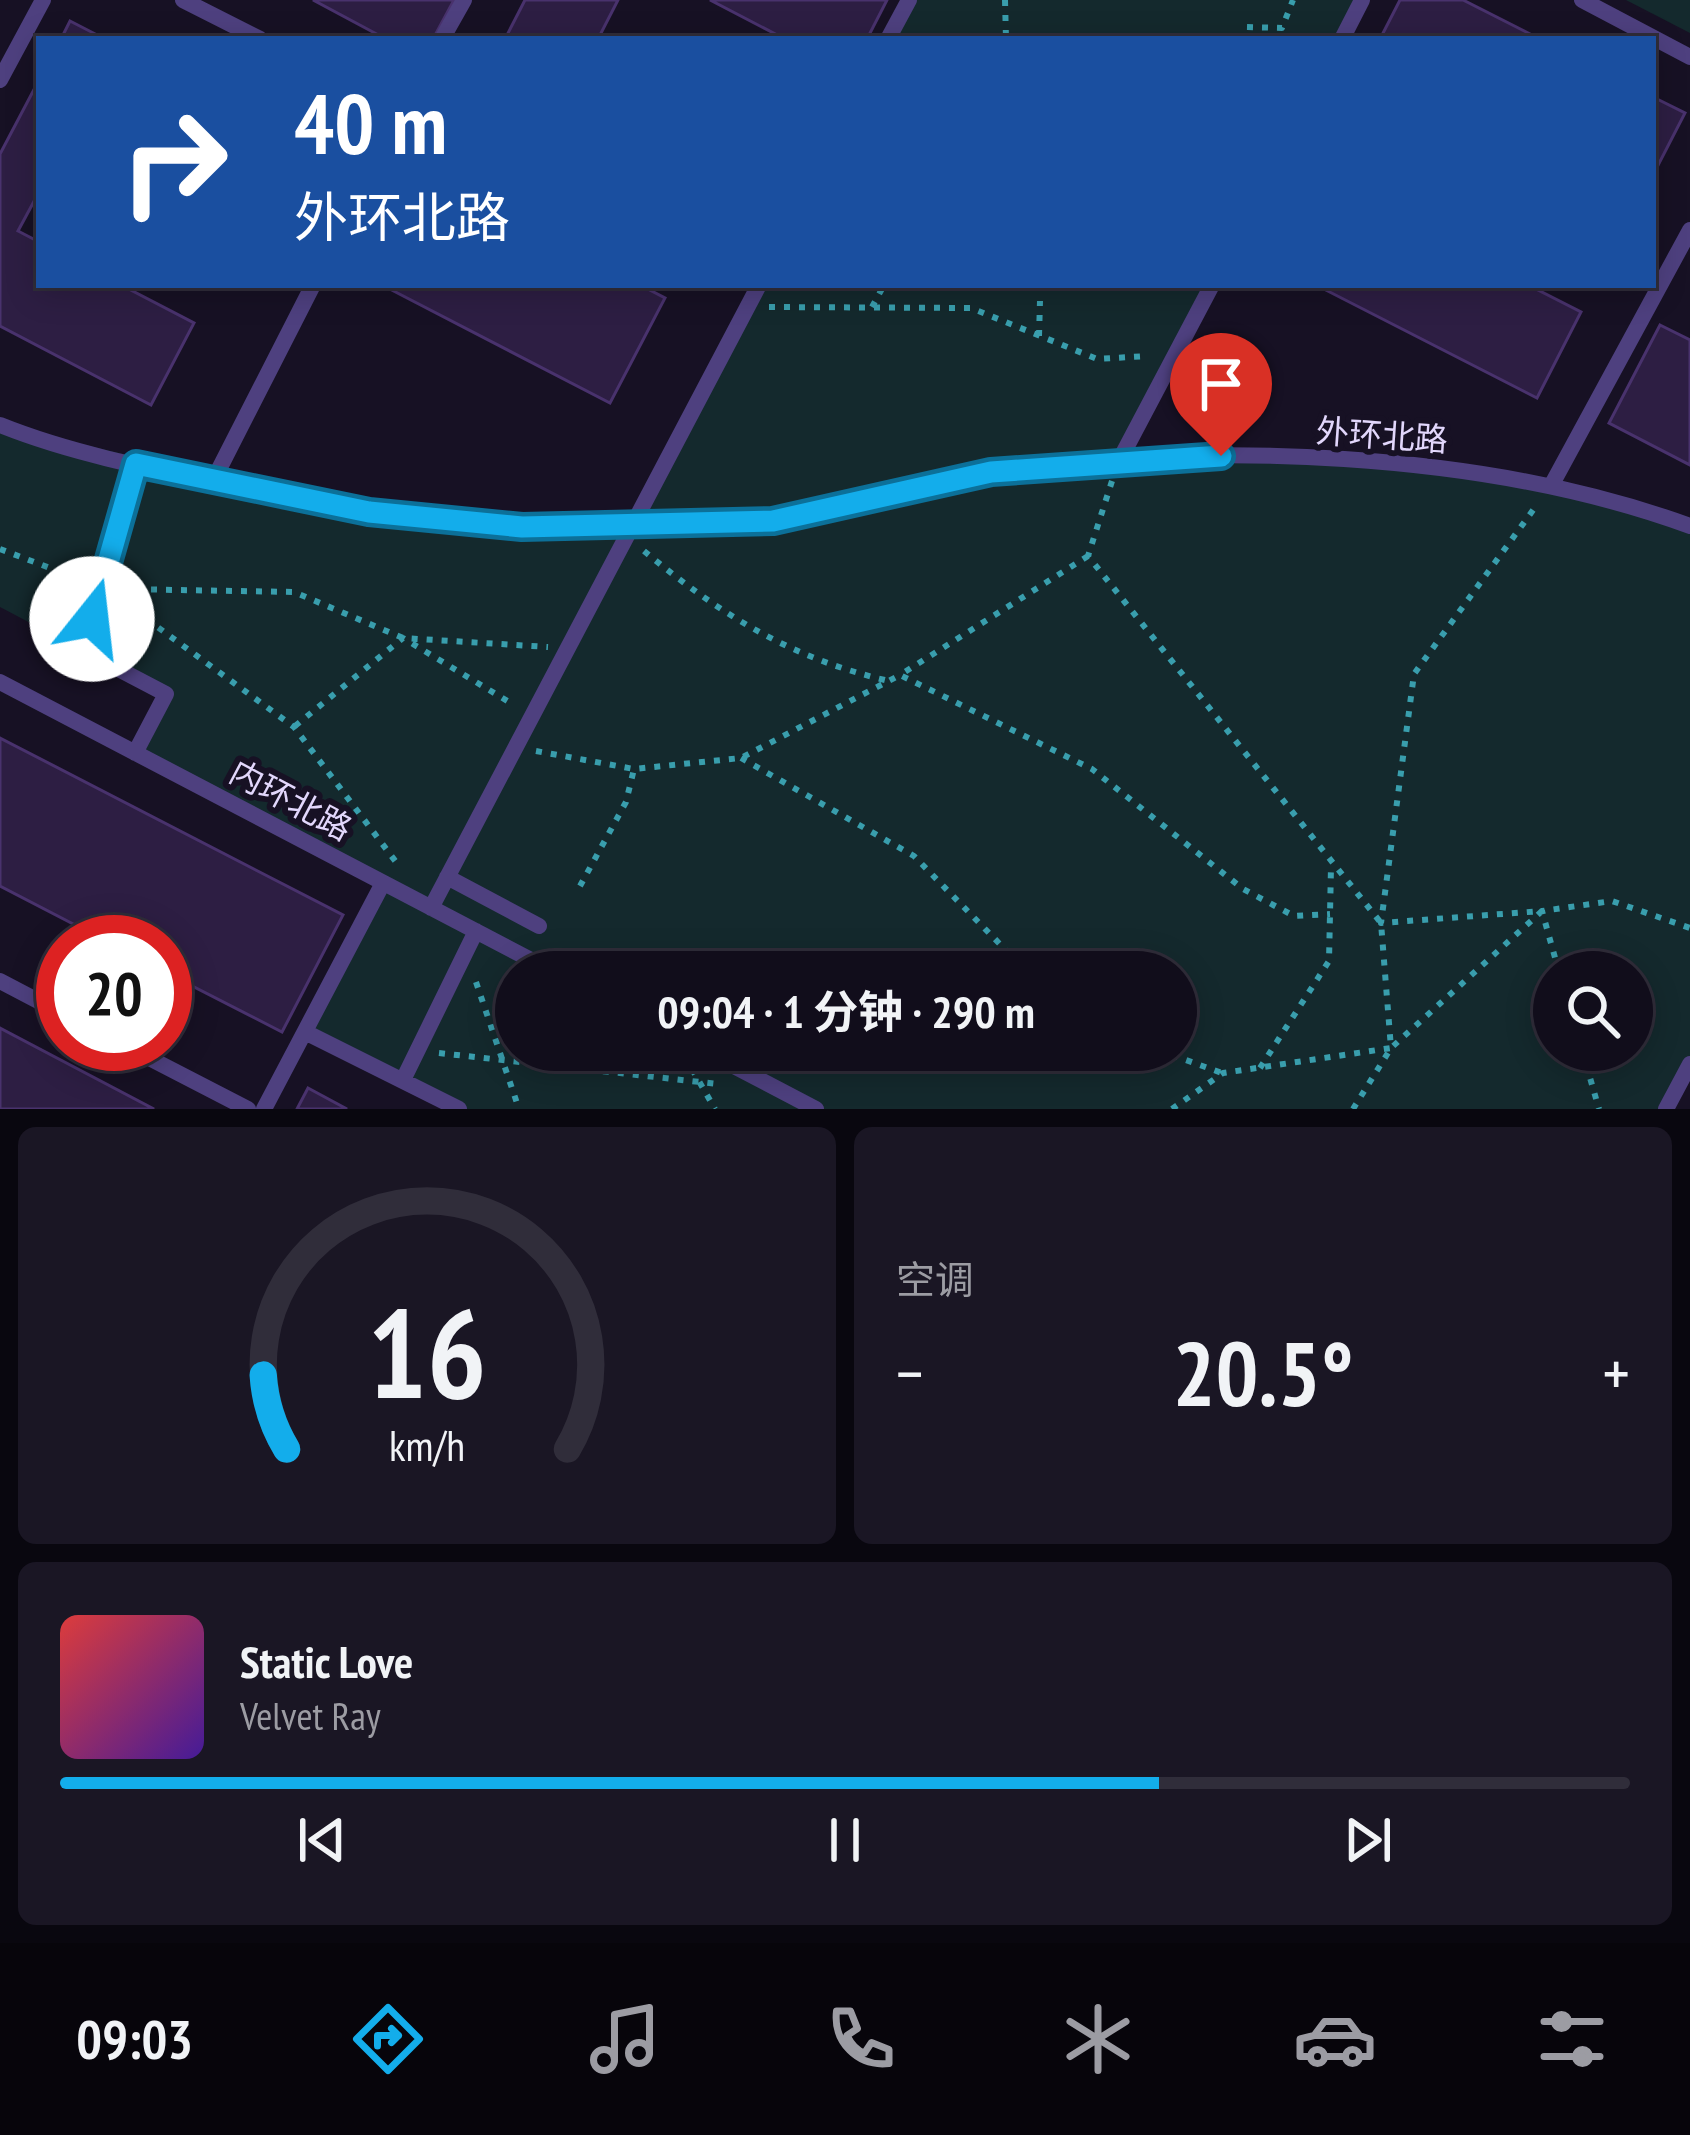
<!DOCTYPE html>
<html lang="zh">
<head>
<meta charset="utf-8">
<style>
  body { margin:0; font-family:"PT Sans Narrow","Noto Sans SC",sans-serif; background:#1a1624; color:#f1f3f6; height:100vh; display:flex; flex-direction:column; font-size:45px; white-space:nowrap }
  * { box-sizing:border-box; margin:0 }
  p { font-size:39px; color:#9c9ca3 }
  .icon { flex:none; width:66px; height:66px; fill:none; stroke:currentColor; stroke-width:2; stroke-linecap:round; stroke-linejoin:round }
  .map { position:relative; height:1109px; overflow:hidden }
  .panel { display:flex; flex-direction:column; gap:18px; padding:18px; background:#09070f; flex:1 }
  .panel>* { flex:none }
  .guide { position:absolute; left:36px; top:36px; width:1620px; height:252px; border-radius:0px; box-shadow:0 6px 30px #0003,0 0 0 3px #302d3a; background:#1a4fa0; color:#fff; overflow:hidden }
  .fabs { position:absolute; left:1533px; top:951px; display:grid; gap:24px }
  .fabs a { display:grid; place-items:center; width:120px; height:120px; border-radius:50%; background:#110d1b; box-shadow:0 6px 30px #0003,0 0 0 3px #302d3a; font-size:60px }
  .speed { position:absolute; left:36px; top:915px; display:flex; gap:24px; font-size:60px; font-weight:700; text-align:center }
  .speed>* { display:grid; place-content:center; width:156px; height:156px; border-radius:50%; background:#110d1b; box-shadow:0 6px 30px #0003,0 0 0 3px #302d3a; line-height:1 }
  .speed .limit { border:18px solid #d22; background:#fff; color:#111 }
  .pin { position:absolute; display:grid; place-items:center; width:102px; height:102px; color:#fff; margin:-123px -51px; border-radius:50% 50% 50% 0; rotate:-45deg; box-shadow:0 0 12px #0007 }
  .pin .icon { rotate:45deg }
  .me { position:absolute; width:132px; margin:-66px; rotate:16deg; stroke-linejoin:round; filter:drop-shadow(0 0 9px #0008) }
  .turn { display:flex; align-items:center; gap:42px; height:252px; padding:0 60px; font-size:54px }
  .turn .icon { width:156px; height:156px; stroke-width:2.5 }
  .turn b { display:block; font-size:84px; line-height:102px }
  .big { font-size:90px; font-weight:700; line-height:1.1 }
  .panel .card { flex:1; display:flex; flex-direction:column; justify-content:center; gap:18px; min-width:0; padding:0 42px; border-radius:18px; background:#1a1624 }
  .panel .dial { align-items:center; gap:0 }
  .dial svg { height:312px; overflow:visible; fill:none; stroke:#302d3a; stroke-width:7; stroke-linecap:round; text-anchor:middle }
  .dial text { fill:#f1f3f6; stroke:none }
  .song { display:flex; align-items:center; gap:36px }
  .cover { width:144px; height:144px; border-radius:18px; background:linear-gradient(135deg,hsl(0 70% 55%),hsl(260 70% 35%)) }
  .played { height:12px; border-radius:6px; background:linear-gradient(90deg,#13adeb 70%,#302d3a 70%) }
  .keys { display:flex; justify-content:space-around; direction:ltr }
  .heat { display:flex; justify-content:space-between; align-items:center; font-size:66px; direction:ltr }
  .panel .tiles { flex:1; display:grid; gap:18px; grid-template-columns:1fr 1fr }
  .card:last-child { grid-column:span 2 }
  .trip { position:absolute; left:495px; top:951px; width:702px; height:120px; border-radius:60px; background:#110d1b; box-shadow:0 6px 30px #0003,0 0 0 3px #302d3a; font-weight:700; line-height:120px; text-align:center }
  .tabs { display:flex; height:192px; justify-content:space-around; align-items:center; background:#07050b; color:#9c9ca3 }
  .tabs .icon { width:84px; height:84px }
  .tabs .active { color:#13adeb }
  .tabs b { font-size:54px; color:#f1f3f6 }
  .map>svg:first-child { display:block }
  .green { fill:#14292d; fill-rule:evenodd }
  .building { fill:#2d1e43; stroke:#49326d; stroke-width:3 }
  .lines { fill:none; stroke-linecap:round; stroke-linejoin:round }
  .path { stroke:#399ead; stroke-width:6; stroke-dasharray:6 9; stroke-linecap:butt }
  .lane { stroke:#4e407f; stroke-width:16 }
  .route-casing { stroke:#0c7099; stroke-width:30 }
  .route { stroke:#13adeb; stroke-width:21 }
  .labels { text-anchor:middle; stroke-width:12; stroke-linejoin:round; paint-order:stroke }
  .street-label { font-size:33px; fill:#e2d7fc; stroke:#171124 }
</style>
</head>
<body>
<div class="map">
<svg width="1690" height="1109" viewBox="0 0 1690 1109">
  <rect width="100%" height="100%" fill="#171124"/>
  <path class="green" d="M909,0h453l-20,39h-453z
    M1626,0h64v33z
    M760,285h452l-93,176 102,-5 238,15 231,55v540l-24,43h-1207l-154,-77 78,-149 -248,-130 30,-59 -165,-87v-182l369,87 266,11zM516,972h660v78h-660zM1554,972h78v78h-78z"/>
  <path class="building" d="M313,0h141l-21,39h-47z
    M525,0h93l-20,39h-93z
    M710,0h177l-20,39h-82z
    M1400,0h63l77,39h-160z
    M70,21l35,18h-44z
    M39,80v112l-21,39 21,11v43h82l73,38 -43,82 -151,-79v-172z
    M1653,97l32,16 -32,62z
    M382,285h258l25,13 -55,105z
    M1316,285h212l53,27 -44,86z
    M1660,325l30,15v125l-81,-42z
    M0,738l343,177 -61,117 -117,-60v-30h-57l-108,-56z
    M0,1028l154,81h-154z
    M308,1088l39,21h-50z"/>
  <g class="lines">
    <path class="path" d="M1005,0l1,39
      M1247,27l35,1 11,-28
      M769,307l202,1 126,51 51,-3
      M872,307l12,-22
      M1039,336l1,-35
      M1112,481l-24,75 293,367 10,125
      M0,549l84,32
      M644,551c77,64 146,107 245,130
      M1088,556l-188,119 192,94 151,120 51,27 36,-2
      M121,589l173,3 109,46 145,9
      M122,601l172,126 102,135
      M295,726l108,-88 111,67
      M536,751l98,18 107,-11 159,-83
      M741,758l173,98 113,116
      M580,886l46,-84 8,-33
      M1559,972l-17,-61 70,-10 78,27
      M476,982l43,127
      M1158,1050l64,23
      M1582,1050l17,59
      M439,1053l279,31
      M1260,1068l69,-107 2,-94
      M692,1069l23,40
      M1172,1109l51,-36 168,-25
      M1353,1109l38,-61 151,-137 -161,12 33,-249 122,-168"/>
    <path class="lane" d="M183,0l77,39
      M1582,0l108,57
      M442,39l22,-39
      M888,39l21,-39
      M1342,39l20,-39
      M0,80l43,-80
      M0,425c72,29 152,44 228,59 186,36 351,51 541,37 74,-5 148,-37 221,-48 216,-33 495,-22 700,53
      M1118,463l94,-178
      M213,481l100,-196
      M1551,486l139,-256
      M0,682l554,290
      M135,753l31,-59 -82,-43 51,-187
      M447,877l92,49
      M431,908l328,-623
      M0,981l63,33
      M305,1032l154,77
      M122,1044l126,65
      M703,1050l113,59
      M403,1080l73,-149
      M264,1109l119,-226
      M1666,1109l24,-45"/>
  </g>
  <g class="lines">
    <defs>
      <path id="route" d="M92,619l44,-155 233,48 153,15 251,-6 218,-49 230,-16"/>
    </defs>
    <use href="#route" class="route-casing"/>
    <use href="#route" class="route"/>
  </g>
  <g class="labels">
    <g class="street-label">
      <text transform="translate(1382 435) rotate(4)" y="12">外环北路</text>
      <text transform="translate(291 800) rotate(28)" y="12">内环北路</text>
    </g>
  </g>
</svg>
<div class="fabs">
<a><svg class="icon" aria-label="search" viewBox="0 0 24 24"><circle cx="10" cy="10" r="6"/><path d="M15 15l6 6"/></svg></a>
</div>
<div class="speed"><div class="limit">20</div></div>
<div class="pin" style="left:1221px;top:456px;background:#d93025"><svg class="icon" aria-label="arrive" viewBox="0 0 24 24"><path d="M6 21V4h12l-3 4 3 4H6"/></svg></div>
<svg class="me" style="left:92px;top:619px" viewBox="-20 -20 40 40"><circle r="19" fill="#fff"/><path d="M0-13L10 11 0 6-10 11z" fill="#13adeb"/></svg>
<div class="trip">09:04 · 1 分钟 · 290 m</div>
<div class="guide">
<div class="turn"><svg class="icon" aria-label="right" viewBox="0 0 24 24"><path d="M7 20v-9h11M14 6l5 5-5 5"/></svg><div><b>40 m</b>外环北路</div></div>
</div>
</div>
<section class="panel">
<div class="tiles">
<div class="card dial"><svg viewBox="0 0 100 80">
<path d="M14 69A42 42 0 1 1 86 69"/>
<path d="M14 69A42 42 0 0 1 8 50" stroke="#13adeb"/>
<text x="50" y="56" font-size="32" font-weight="700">16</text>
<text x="50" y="72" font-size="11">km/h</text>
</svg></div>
<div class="card"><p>空调</p>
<div class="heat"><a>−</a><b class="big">20.5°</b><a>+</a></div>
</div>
<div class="card">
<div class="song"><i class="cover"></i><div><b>Static Love</b><p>Velvet Ray</p></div></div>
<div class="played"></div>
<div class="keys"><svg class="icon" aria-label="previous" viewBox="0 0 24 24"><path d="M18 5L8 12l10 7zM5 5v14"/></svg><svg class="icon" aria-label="pause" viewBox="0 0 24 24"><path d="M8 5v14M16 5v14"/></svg><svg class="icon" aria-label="next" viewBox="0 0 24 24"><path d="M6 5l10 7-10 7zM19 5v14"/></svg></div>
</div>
</div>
</section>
<nav class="tabs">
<b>09:03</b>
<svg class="icon active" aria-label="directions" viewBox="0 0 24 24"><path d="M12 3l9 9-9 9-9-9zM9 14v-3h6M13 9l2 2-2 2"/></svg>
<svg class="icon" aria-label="music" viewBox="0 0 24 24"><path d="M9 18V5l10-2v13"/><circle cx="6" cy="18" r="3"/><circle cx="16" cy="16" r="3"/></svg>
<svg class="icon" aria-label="phone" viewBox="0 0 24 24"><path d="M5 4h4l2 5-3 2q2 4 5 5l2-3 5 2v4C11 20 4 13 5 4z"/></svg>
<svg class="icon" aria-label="climate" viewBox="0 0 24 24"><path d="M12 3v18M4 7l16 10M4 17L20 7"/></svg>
<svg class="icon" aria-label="car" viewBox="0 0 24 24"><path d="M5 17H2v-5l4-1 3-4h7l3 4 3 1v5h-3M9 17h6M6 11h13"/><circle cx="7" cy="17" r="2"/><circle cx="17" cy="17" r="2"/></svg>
<svg class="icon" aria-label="filters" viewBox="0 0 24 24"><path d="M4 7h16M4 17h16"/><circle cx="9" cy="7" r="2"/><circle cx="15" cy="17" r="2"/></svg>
</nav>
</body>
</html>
